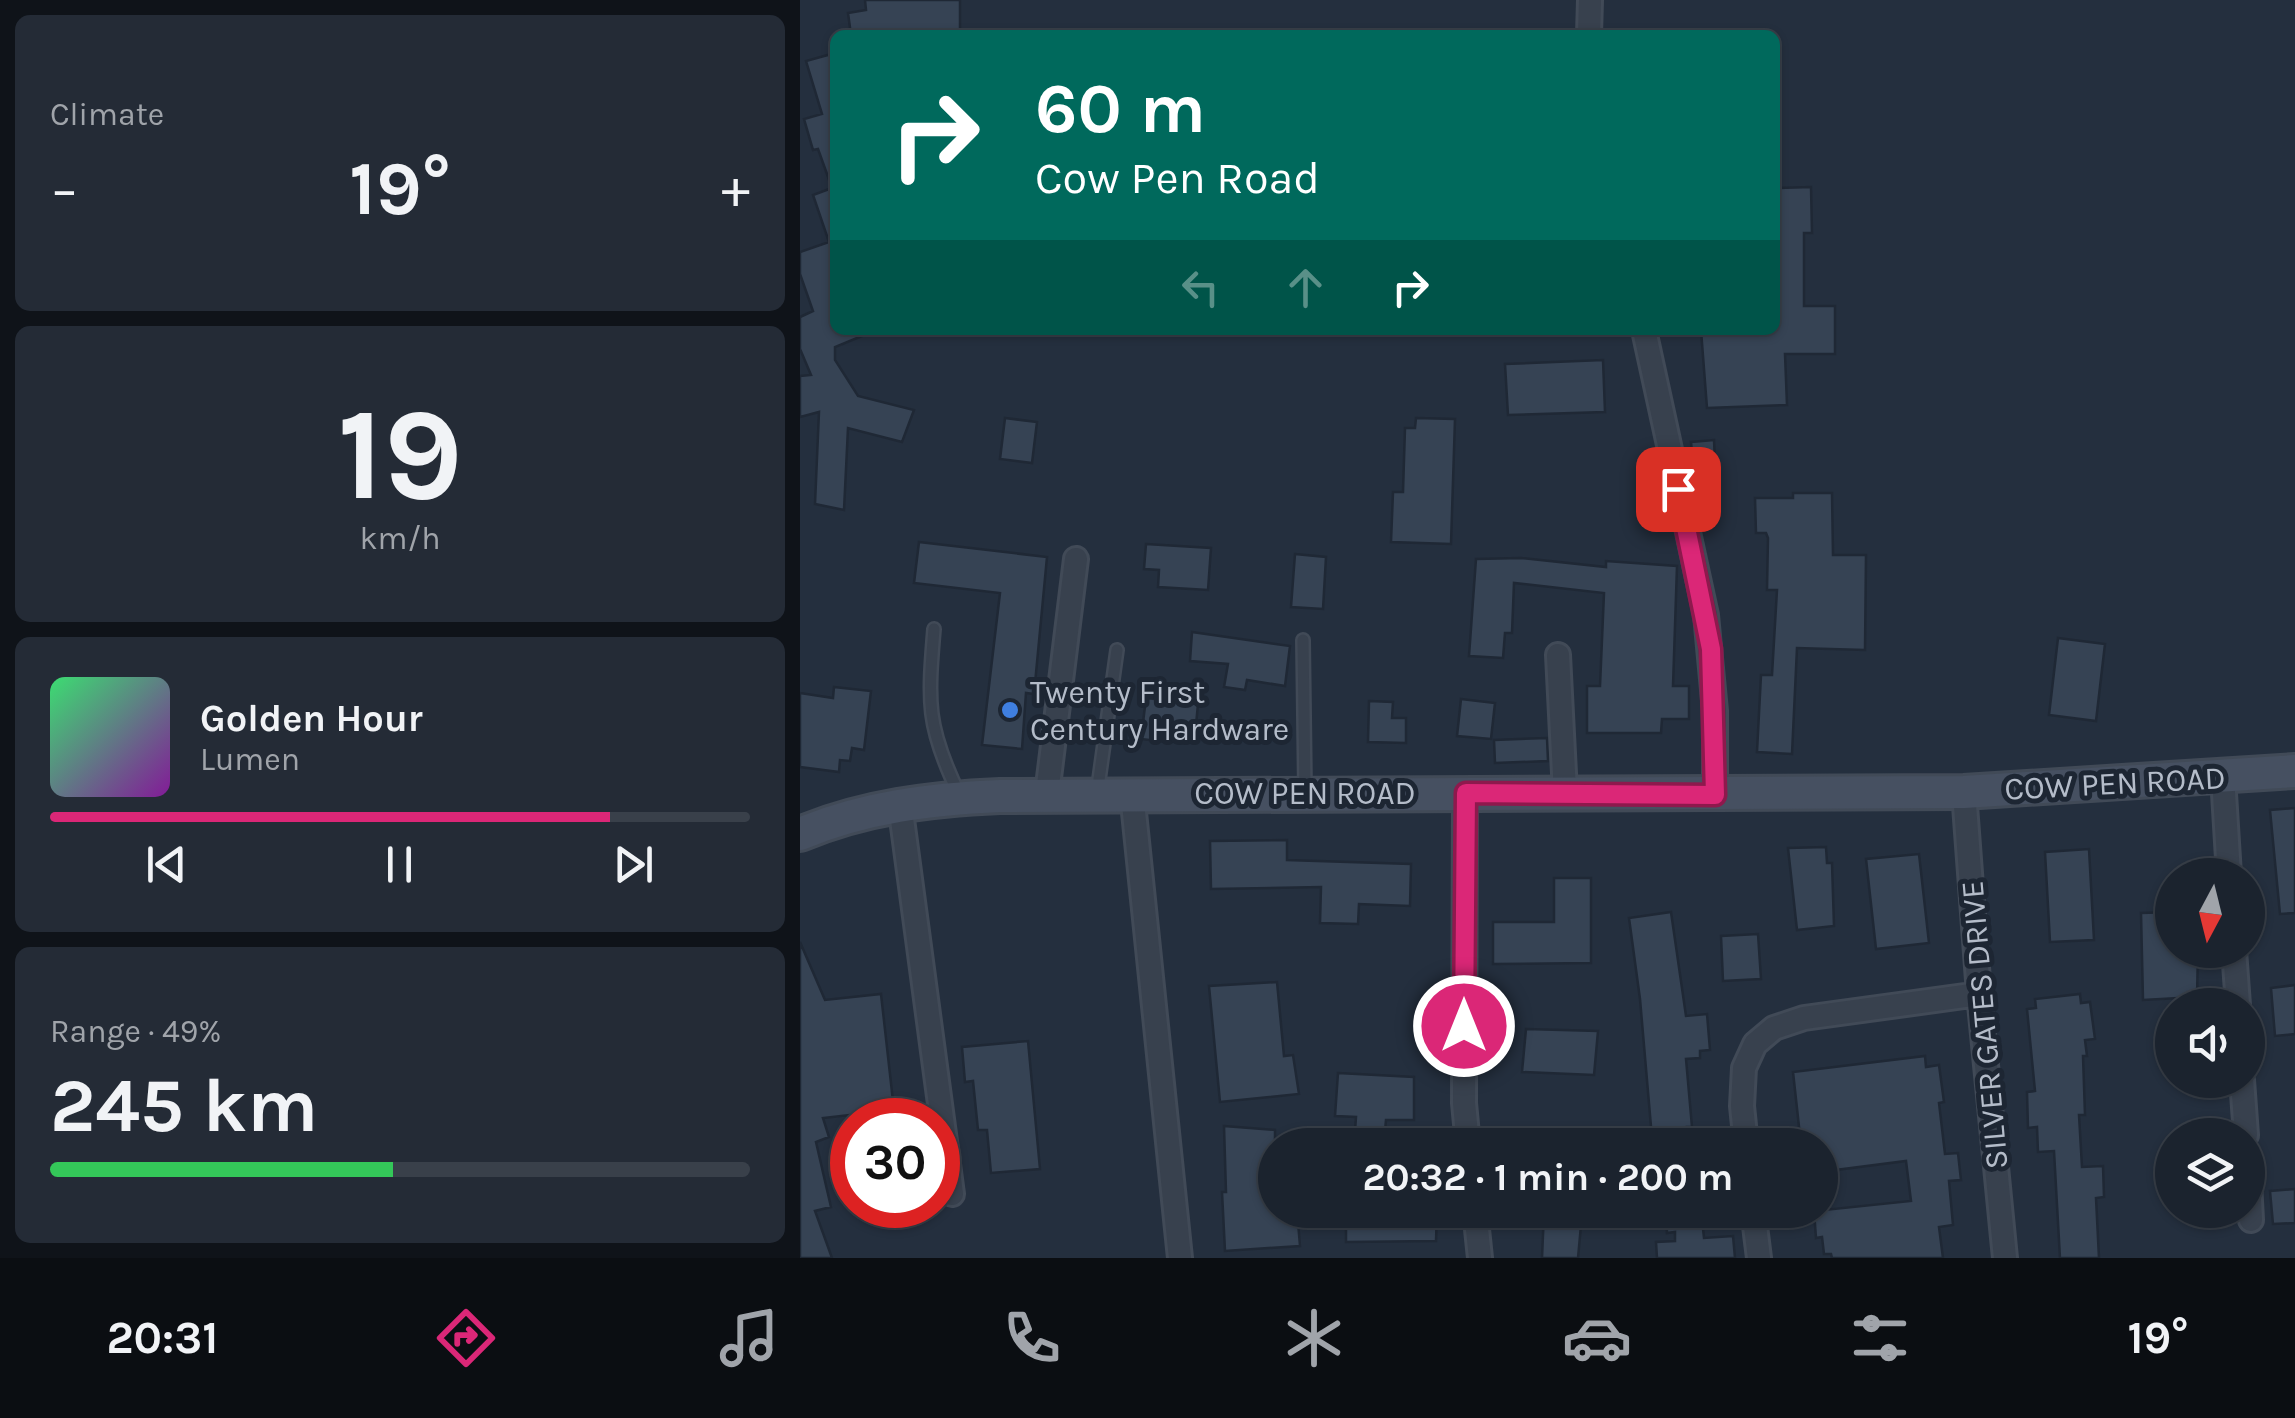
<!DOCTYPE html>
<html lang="en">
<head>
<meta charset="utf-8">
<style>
  body { margin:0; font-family:Karla,sans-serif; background:#242b36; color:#f1f3f6; height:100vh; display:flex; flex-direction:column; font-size:38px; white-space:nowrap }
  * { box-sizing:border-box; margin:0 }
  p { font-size:32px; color:#a0a4aa }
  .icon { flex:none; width:55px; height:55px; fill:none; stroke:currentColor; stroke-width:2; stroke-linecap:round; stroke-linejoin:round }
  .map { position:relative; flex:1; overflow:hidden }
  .sheet { display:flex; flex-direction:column; gap:15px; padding:15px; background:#0f1319; width:800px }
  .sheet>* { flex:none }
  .hud { position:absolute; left:30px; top:30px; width:950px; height:305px; border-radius:15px; box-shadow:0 2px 8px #0004,0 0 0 2px #39404a; background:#00695c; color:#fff; overflow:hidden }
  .needle { width:65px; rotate:187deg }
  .fabs { position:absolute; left:1355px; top:858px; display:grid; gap:20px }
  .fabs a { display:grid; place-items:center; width:110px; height:110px; border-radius:50%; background:#1b232e; box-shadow:0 2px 8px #0004,0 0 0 2px #39404a; font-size:50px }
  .speed { position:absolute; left:30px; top:1098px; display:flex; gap:20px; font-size:50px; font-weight:700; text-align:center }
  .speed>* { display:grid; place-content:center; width:130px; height:130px; border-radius:50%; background:#1b232e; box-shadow:0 2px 8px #0004,0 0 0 2px #39404a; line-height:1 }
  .speed .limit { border:15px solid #d22; background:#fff; color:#111 }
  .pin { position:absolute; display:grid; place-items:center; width:85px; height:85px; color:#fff; margin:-42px; border-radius:20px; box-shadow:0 5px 15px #0006 }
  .me { position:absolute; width:110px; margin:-55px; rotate:0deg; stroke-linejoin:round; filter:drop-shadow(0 0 8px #0008) }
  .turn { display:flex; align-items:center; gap:35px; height:210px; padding:0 40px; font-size:45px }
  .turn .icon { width:130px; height:130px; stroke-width:2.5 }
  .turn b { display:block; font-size:70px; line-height:85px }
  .lanes { display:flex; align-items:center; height:95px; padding:0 40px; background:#0003; justify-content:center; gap:50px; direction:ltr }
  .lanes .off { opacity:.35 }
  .big { font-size:75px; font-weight:700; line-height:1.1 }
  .sheet .widget { flex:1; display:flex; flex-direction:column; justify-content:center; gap:15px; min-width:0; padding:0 35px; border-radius:15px; background:#242b36 }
  .sheet .dial { align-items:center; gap:0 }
  .dial b { font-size:130px; line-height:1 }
  .song { display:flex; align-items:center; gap:30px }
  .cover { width:120px; height:120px; border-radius:15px; background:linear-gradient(135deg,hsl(140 70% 55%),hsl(290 70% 35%)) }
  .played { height:10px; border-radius:5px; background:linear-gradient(90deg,#db2777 80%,#39404a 80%) }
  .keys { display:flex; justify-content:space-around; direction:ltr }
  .heat { display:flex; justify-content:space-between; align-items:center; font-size:55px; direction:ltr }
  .charge { height:15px; border-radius:8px; background:linear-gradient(90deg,#34c759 49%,#39404a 0) }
  .trip { position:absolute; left:458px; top:1128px; width:580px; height:100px; border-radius:50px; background:#1b232e; box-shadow:0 2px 8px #0004,0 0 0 2px #39404a; font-weight:700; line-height:100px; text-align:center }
  .tabs { display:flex; height:160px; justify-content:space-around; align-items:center; background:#0b0e12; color:#a0a4aa }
  .tabs .icon { width:70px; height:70px }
  .tabs .selected { color:#db2777 }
  .tabs b { font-size:45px; color:#f1f3f6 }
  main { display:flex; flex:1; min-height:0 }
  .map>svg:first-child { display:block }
  .building { fill:#364354; stroke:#1f2835; stroke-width:2.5 }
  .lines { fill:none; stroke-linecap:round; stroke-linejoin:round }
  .service-casing { stroke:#414a57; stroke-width:16 }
  .minor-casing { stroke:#414a57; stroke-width:28 }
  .secondary-casing { stroke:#414a57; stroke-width:38 }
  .service { stroke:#38414e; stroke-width:11 }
  .minor { stroke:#38414e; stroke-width:22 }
  .secondary { stroke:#465061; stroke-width:32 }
  .route-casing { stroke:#8e194d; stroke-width:25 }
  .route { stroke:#db2777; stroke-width:18 }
  .shop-dot { fill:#3f7fe0; stroke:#1d2633; stroke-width:4 }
  .labels { text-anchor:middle; stroke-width:10; stroke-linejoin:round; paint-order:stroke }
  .poi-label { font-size:32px; fill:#b4bcc9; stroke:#1d2633; text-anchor:start }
  .street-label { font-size:32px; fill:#b4bcc9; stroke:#1d2633 }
</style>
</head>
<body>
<main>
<section class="sheet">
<div class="widget"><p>Climate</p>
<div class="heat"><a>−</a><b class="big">19°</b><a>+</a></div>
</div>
<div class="widget dial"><b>19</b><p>km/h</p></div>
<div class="widget">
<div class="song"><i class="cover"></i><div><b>Golden Hour</b><p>Lumen</p></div></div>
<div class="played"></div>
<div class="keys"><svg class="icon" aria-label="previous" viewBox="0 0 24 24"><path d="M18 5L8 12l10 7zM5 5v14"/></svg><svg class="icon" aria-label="pause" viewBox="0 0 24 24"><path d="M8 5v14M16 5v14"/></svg><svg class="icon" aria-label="next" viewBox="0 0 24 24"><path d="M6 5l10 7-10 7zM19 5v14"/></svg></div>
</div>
<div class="widget"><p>Range · 49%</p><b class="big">245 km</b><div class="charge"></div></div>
</section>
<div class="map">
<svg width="1495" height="1258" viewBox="0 0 1495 1258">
  <rect width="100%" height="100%" fill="#242f3e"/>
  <path class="building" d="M65,0h95v35h-109l-3,-22 18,-3z
    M35,53v277l39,1 -39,16v13l23,36 56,14 -12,32 -54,-14 -4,82 -29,-6 4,-92 -19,5v-41l11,-1 -11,-26v-32l13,-6 -13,-37v-22l29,-10 -16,-47 19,-7 -14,-39 -5,1 -9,-31 18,-5 -16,-53z
    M1011,187l1,46h-8v73h31v48h-50l2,51 -80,3 -6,-78h74v-142z
    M803,360l2,52 -97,3 -3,-51z
    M205,418l32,4 -5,41 -32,-4z
    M616,418l39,1 -4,125 -60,-2 2,-50h10l2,-64h10z
    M914,440l1,22 -22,2 -2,-22z
    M993,493h39l1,62h33l-1,95 -68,-2 -5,106 -35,-2 4,-77h11l5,-85h-10l1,-52 -2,-5h-10l-1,-35h38z
    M119,542l128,15 -13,137 -8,-1 -4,56 -40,-4 18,-152 -86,-10z
    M346,544l65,4 -3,42 -50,-3 1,-17 -15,-1z
    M495,554l31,3 -3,52 -32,-2z
    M721,558l85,9v-6l71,5 -4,120h16v33h-27l-1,14h-74v-47h13l4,-93 -90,-10 -2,50h-7l-2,25 -34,-2 7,-97z
    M392,632l98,14 -5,40 -38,-6 -2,10 -21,-3 4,-23 -38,-3z
    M1258,638l47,6 -9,77 -47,-6z
    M34,687l37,4 -7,59 -12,-2 -2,13 -10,-1 -1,12 -39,-5v-74l33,5z
    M346,698l52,6 -3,31 -27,-3 -2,10 -25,-3z
    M661,699l34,4 -4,36 -34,-3z
    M569,701l24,1 -1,16h14v25l-38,-1z
    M747,738l1,23 -53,2 -1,-23z
    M1495,808v105l-15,1 -10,-104z
    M487,840v20l124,4 -1,42 -51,-2 -1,20 -38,-1 1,-36 -110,2 -1,-48z
    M1026,847l1,16h5l2,63 -37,4 -9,-82z
    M1289,849l5,91 -44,2 -5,-90z
    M1119,854l10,89 -53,6 -10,-90z
    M754,878h37v85l-98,1v-42h61z
    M871,912l15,104 21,-2 3,36 -10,1v7l-14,1 6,68h-5l1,8 -36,3 -12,-139 -11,-81z
    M1372,912v38h26l-1,47 -54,3 -2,-87z
    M958,934l3,45 -38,2 -2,-45z
    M0,942l25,58 56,-6 13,116 -71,8 6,19 -13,5 15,65 -16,4 17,47h-32z
    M477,982l7,74 9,-1 6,39 -79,8 -11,-116z
    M1495,985v49l-20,2 -4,-48z
    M1280,994l1,9 9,-1 5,37 -10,1 2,16h-4l2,59h-6l3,52 21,-1 1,31 -8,1 3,60h-39l-6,-107 -16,1 -1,-25 -9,1 -1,-36 8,-1 -8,-82 9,-1 -1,-9z
    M726,1029l72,2 -4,44 -72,-3z
    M228,1041l12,128 -49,4 -4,-43h-9l-5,-49 -8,1 -3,-35z
    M1125,1056l1,11 13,-2 5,37 -5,1 6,51 13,-1 3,27 -12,1 4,44 -14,2 4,31h-111l-1,-4h-7l-2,-17 -6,1 -2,-27 97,-10 -5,-40 -86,11v-27h-19l-8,-73z
    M538,1073l76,4v43h-28l-1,11h-30l1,-14 -21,-1z
    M424,1126l51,4v80h22l3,36 -75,5 -3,-59h4z
    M1495,1189v34l-22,1 -3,-33z
    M546,1210h91l-1,31 -90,1z
    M866,1210h35l3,28 29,-2 2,22h-78l-1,-16 19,-1v-9l-8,1z
    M744,1212l38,2 -4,44h-36z"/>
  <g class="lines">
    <defs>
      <path id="service" d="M134,629c-6,73 -8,97 25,165
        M503,640l2,151
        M297,794l20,-144"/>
      <path id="minor" d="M789,35l1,-35
        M844,330l62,285 9,96v84
        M758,655l7,138
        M1423,777l6,98
        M1164,792l15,202 26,264
        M332,793l48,465
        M665,793l-1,310 4,42
        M247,794l29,-235
        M100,804l52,390
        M1434,950l4,55
        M1442,1080l4,55
        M946,1145l-4,-39 2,-38 11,-24 19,-16 30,-10 175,-24
        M1448,1163l3,57
        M675,1210l5,48
        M953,1210l6,48"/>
      <path id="secondary" d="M0,834c64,-27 131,-35 200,-38l964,-4 331,-21"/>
    </defs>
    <use href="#service" class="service-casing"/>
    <use href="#minor" class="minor-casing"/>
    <use href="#secondary" class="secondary-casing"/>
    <use href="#service" class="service"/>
    <use href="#minor" class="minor"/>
    <use href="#secondary" class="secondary"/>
  </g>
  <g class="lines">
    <defs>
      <path id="route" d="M664,1026l2,-233 249,2 -4,-146 -33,-160"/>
    </defs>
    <use href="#route" class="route-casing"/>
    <use href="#route" class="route"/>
  </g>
  <circle class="shop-dot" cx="210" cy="710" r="10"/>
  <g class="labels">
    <g class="poi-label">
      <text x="230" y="703">Twenty First<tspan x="230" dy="37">Century Hardware</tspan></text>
    </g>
    <g class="street-label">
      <text transform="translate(1315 783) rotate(-3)" y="11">COW PEN ROAD</text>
      <text x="505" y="804">COW PEN ROAD</text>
      <text transform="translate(1184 1025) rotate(-95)" y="11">SILVER GATES DRIVE</text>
    </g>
  </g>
</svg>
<div class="fabs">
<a><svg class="needle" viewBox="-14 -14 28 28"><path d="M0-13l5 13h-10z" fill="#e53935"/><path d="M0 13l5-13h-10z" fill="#a0a4aa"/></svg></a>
<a><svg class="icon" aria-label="sound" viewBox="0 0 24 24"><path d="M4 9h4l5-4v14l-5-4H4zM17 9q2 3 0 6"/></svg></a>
<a><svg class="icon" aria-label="layers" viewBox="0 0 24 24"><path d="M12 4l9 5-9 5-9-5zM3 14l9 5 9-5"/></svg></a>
</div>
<div class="speed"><div class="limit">30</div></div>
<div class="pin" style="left:878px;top:489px;background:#d93025"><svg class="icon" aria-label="arrive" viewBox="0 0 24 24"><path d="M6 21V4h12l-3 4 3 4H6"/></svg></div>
<svg class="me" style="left:664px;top:1026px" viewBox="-20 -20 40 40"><circle r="17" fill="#db2777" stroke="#fff" stroke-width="3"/><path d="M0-11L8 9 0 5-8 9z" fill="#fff"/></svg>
<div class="trip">20:32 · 1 min · 200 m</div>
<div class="hud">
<div class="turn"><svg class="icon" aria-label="right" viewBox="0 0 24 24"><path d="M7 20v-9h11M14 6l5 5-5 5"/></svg><div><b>60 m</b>Cow Pen Road</div></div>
<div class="lanes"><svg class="icon off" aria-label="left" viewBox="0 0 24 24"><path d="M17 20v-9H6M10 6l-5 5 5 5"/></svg><svg class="icon off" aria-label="ahead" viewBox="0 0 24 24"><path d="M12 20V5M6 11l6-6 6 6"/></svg><svg class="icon" aria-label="right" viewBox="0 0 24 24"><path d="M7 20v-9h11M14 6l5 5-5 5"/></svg></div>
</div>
</div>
</main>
<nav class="tabs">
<b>20:31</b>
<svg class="icon selected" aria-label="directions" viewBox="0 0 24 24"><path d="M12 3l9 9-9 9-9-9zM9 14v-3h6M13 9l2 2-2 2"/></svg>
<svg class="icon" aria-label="music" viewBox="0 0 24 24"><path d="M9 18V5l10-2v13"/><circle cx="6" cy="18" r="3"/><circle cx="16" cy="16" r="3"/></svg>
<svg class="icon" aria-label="phone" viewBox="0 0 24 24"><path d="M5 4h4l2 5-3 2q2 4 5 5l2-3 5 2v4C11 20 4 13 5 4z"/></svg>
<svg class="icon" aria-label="climate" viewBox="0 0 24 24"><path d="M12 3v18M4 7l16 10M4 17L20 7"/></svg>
<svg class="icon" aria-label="car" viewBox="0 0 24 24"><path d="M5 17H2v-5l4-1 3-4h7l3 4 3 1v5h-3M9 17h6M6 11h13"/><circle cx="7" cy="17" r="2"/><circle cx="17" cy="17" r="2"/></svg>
<svg class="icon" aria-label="filters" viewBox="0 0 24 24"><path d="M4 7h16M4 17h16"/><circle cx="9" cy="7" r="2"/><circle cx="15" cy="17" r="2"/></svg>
<b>19°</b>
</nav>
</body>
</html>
